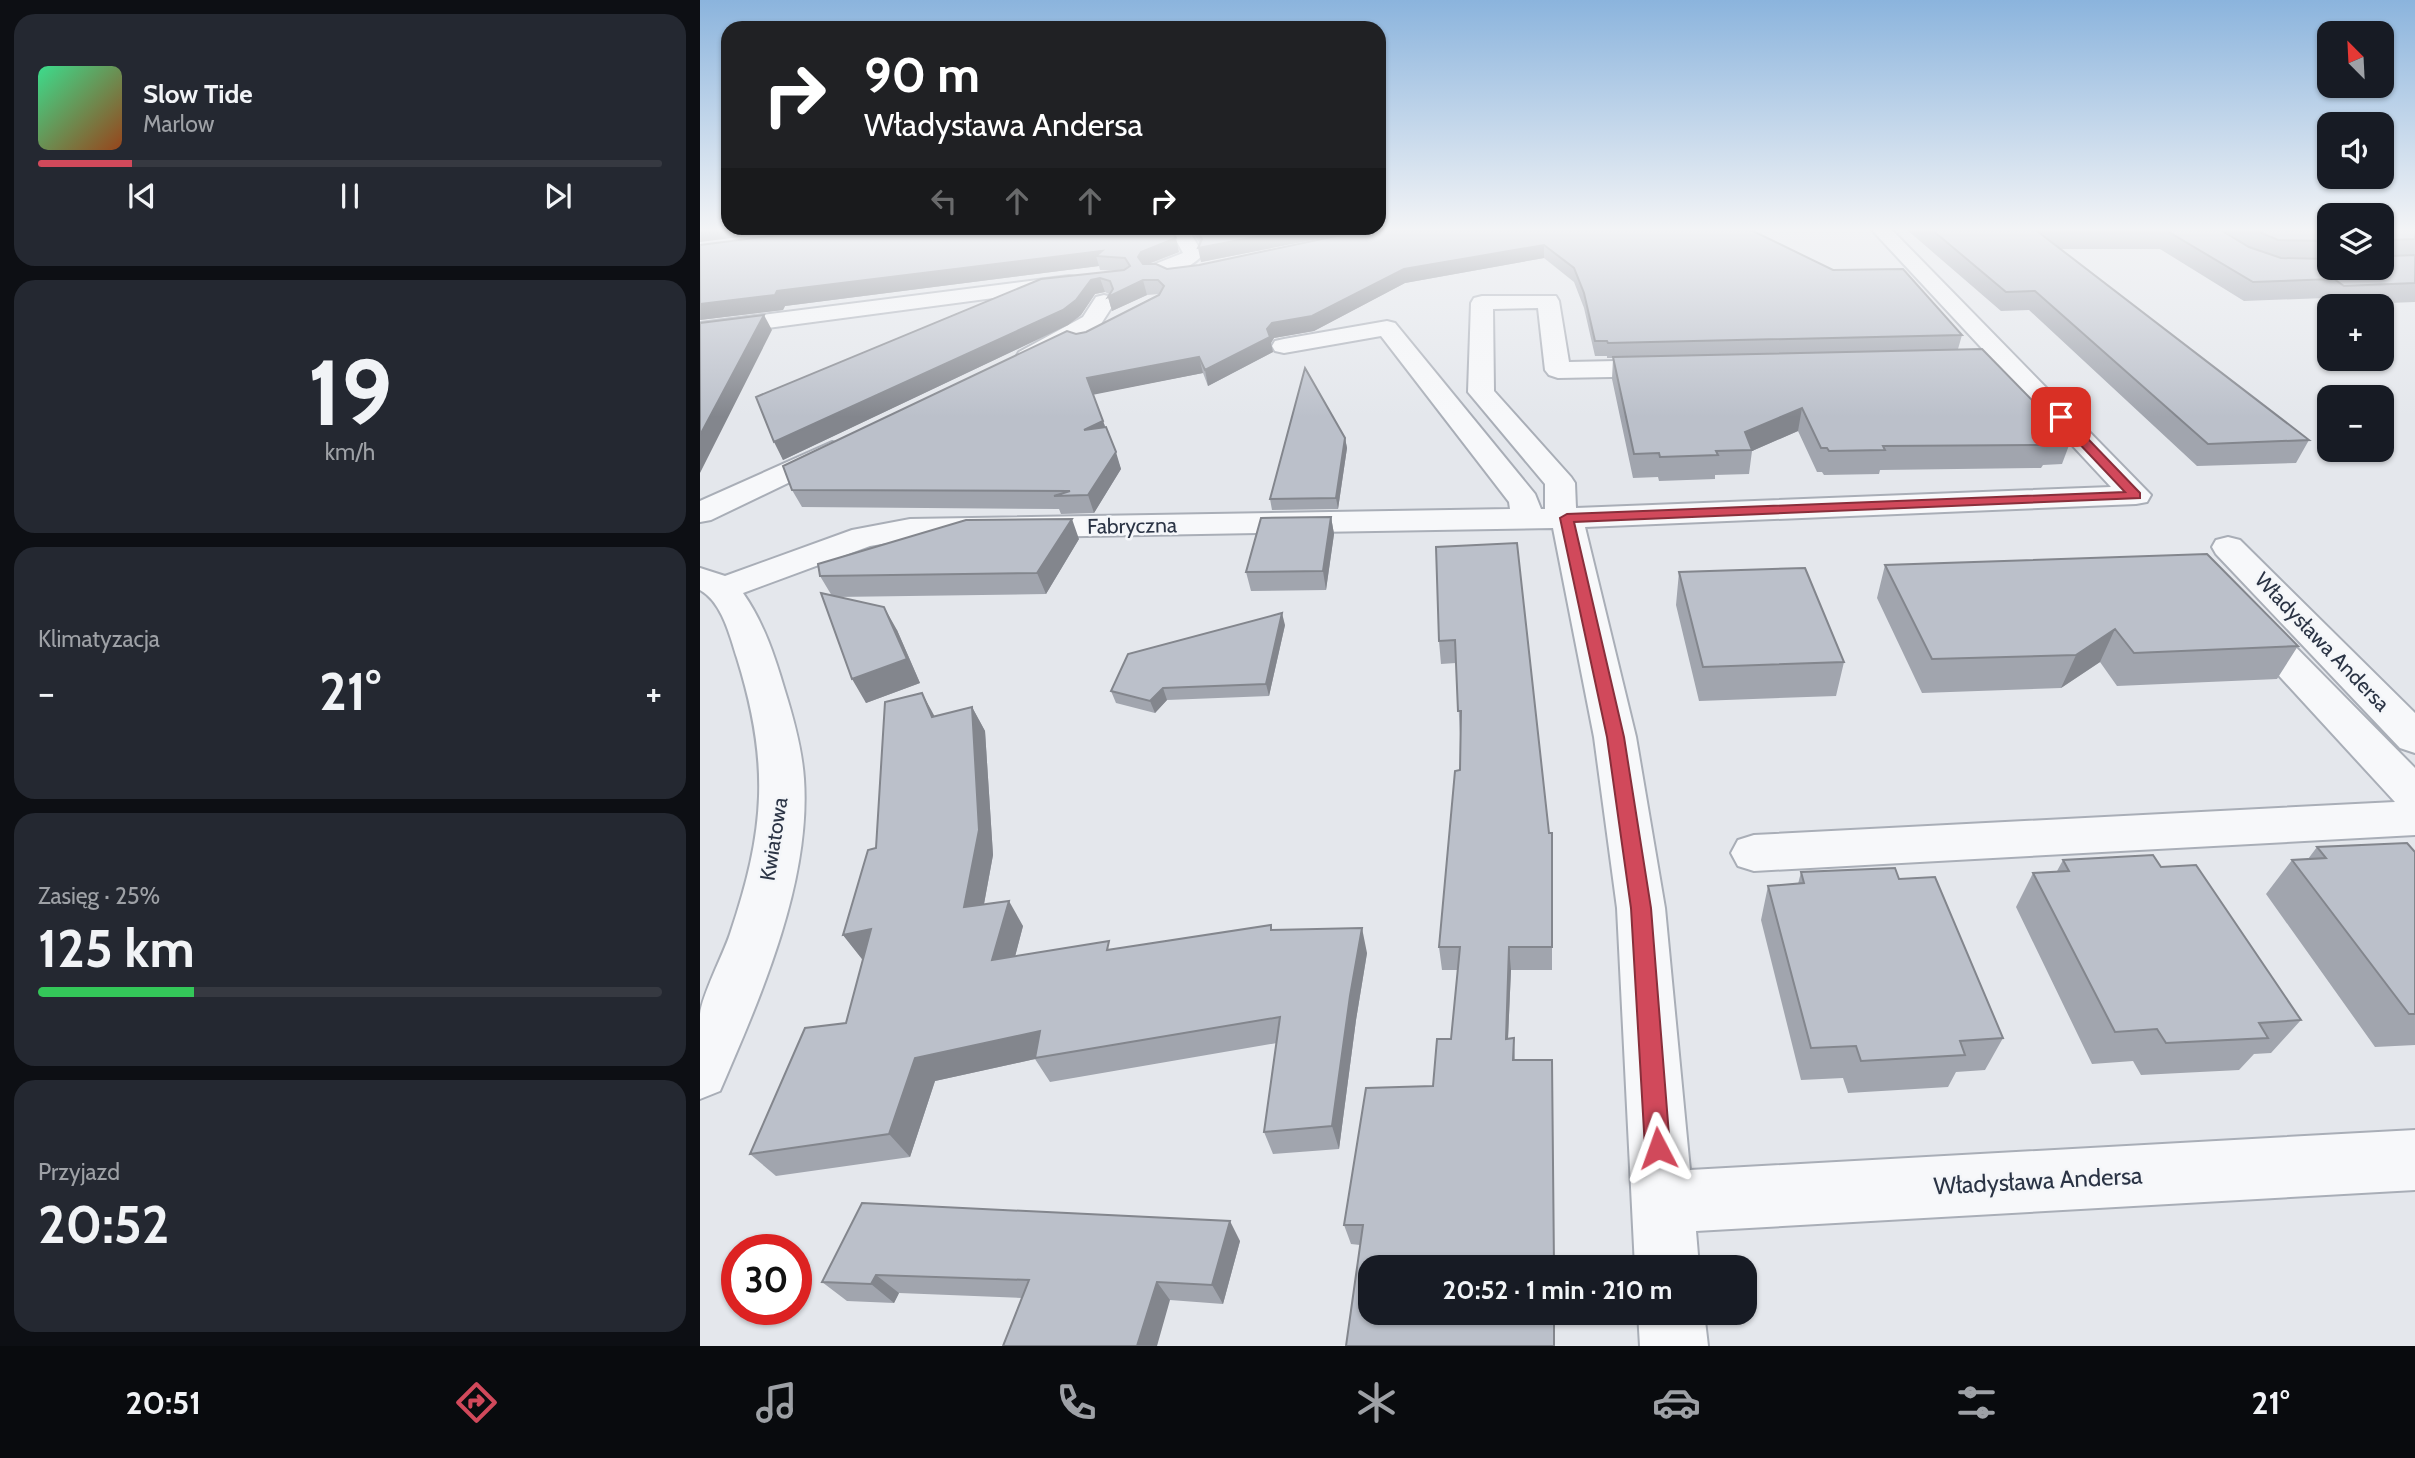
<!DOCTYPE html>
<html lang="pl">
<head>
<meta charset="utf-8">
<style>
  body { margin:0; font-family:Cabin,sans-serif; background:#242831; color:#f1f3f6; height:100vh; display:flex; flex-direction:column; font-size:26px; white-space:nowrap }
  * { box-sizing:border-box; margin:0 }
  p { font-size:23px; color:#9ea1a6 }
  .icon { flex:none; width:38px; height:38px; fill:none; stroke:currentColor; stroke-width:2; stroke-linecap:round; stroke-linejoin:round }
  .map { position:relative; flex:1; overflow:hidden }
  .sheet { display:flex; flex-direction:column; gap:14px; padding:14px; background:#0d0f14; width:700px }
  .sheet>* { flex:none }
  .top-card { position:absolute; left:21px; top:21px; width:665px; height:214px; border-radius:21px; box-shadow:0 2px 5px #0004; background:#202124; color:#fff; overflow:hidden }
  .needle { width:46px; rotate:336deg }
  .controls { position:absolute; left:1617px; top:21px; display:grid; gap:14px }
  .controls a { display:grid; place-items:center; width:77px; height:77px; border-radius:14px; background:#171b24; box-shadow:0 2px 5px #0004; font-size:35px }
  .speed { position:absolute; left:21px; top:1234px; display:flex; gap:14px; font-size:35px; font-weight:700; text-align:center }
  .speed>* { display:grid; place-content:center; width:91px; height:91px; border-radius:50%; background:#171b24; box-shadow:0 2px 5px #0004; line-height:1 }
  .speed .limit { border:10px solid #d22; background:#fff; color:#111 }
  .pin { position:absolute; display:grid; place-items:center; width:60px; height:60px; color:#fff; margin:-30px; border-radius:14px; box-shadow:0 4px 10px #0006 }
  .me { position:absolute; width:77px; margin:-38px; rotate:356deg; stroke-linejoin:round; filter:drop-shadow(0 0 5px #0008) }
  .turn { display:flex; align-items:center; gap:24px; height:147px; padding:0 28px; font-size:32px }
  .turn .icon { width:91px; height:91px; stroke-width:2.5 }
  .turn b { display:block; font-size:49px; line-height:60px }
  .lanes { display:flex; align-items:center; height:66px; padding:0 28px; background:#0003; justify-content:center; gap:35px; direction:ltr }
  .lanes .off { opacity:.35 }
  .big { font-size:52px; font-weight:800; line-height:1.1 }
  .sheet .card { flex:1; display:flex; flex-direction:column; justify-content:center; gap:10px; min-width:0; padding:0 24px; border-radius:21px; background:#242831 }
  .sheet .dial { align-items:center; gap:0 }
  .dial b { font-size:91px; line-height:1 }
  .song { display:flex; align-items:center; gap:21px }
  .cover { width:84px; height:84px; border-radius:10px; background:linear-gradient(135deg,hsl(150 70% 55%),hsl(20 70% 35%)) }
  .played { height:7px; border-radius:4px; background:linear-gradient(90deg,#d1495b 15%,#363941 15%) }
  .keys { display:flex; justify-content:space-around; direction:ltr }
  .heat { display:flex; justify-content:space-between; align-items:center; font-size:38px; direction:ltr }
  .charge { height:10px; border-radius:5px; background:linear-gradient(90deg,#34c759 25%,#363941 0) }
  .trip { position:absolute; left:658px; top:1255px; width:399px; height:70px; border-radius:21px; background:#171b24; box-shadow:0 2px 5px #0004; font-weight:800; line-height:70px; text-align:center }
  .menu { display:flex; height:112px; justify-content:space-around; align-items:center; background:#090b0e; color:#9ea1a6 }
  .menu .icon { width:49px; height:49px }
  .menu .current { color:#d1495b }
  .menu b { font-size:32px; color:#f1f3f6 }
  main { display:flex; flex:1; min-height:0 }
  .map>svg:first-child { display:block }
  .lines { fill:none; stroke-linecap:round; stroke-linejoin:round }
  .minor-casing { stroke:#a9aeb7; stroke-width:4 }
  .minor { fill:#f7f8fa; fill-rule:evenodd }
  .wall { fill:#a1a5ae }
  .shaded-wall { fill:#83868d }
  .building { fill:#bbc0ca; stroke:#83868d; stroke-width:2 }
  .route { fill:#d1495b; stroke:#882f3b; stroke-width:2 }
  .labels { text-anchor:middle; stroke-width:5; stroke-linejoin:round; paint-order:stroke }
  .street-label { font-size:21px; fill:#2b3445; stroke:#f4f6f9 }
  .near-street-label { font-size:24px; fill:#2b3445; stroke:#f4f6f9 }
</style>
</head>
<body>
<main>
<section class="sheet">
<div class="card">
<div class="song"><i class="cover"></i><div><b>Slow Tide</b><p>Marlow</p></div></div>
<div class="played"></div>
<div class="keys"><svg class="icon" aria-label="previous" viewBox="0 0 24 24"><path d="M18 5L8 12l10 7zM5 5v14"/></svg><svg class="icon" aria-label="pause" viewBox="0 0 24 24"><path d="M8 5v14M16 5v14"/></svg><svg class="icon" aria-label="next" viewBox="0 0 24 24"><path d="M6 5l10 7-10 7zM19 5v14"/></svg></div>
</div>
<div class="card dial"><b>19</b><p>km/h</p></div>
<div class="card"><p>Klimatyzacja</p>
<div class="heat"><a>−</a><b class="big">21°</b><a>+</a></div>
</div>
<div class="card"><p>Zasięg · 25%</p><b class="big">125 km</b><div class="charge"></div></div>
<div class="card"><p>Przyjazd</p><b class="big">20:52</b></div>
</section>
<div class="map">
<svg width="1715" height="1346" viewBox="0 0 1715 1346">
  <rect width="100%" height="100%" fill="#e4e7ec"/>
  <g class="lines">
    <defs>
      <path id="minor" d="M470,229h18l15,25c-9,14 -47,28 -63,24l-3,-4 3,-4 43,-17z
        M1171,229h20l260,266 -4,7 -11,2 -551,23 51,210 29,171 25,262 725,-40v60l-719,41 3,36h-64l-18,-359 -23,-171 -41,-209 -643,11 -40,7 -127,47c21,30 32,64 42,98 9,29 17,58 19,88 7,104 -44,219 -84,312l-20,8c0,-28 0,-58 0,-85 2,-19 23,-59 30,-80 35,-104 40,-170 7,-276 -7,-22 -15,-56 -37,-68v-22l25,8 127,-46 58,-11 600,-10 -1,-7 -128,-166 -97,17 -9,-2 -3,-5 3,-5 9,-2 103,-18 8,2 140,171 6,15h4v-25l-77,-92 3,-89 3,-5 8,-2h74l3,5 10,61 95,-2 9,3 4,5 -4,5 -9,3 -106,2 -9,-3 -4,-5 -7,-62 -45,1 1,82 77,86 4,6 1,25 535,-21z
        M369,276l8,1 3,5 -3,5 -377,50v-14z
        M404,295l8,2 3,5 -16,25 -62,35 -9,2 -9,-2 -3,-5 3,-5 64,-35 13,-20z
        M132,442l10,3 4,6 -4,6 -131,63 -11,2v-21z
        M1528,537l12,3 175,173v40l-15,-5 -184,-194 -4,-7 4,-7z
        M1551,612l13,3 151,153v67l-661,36 -16,-5 -7,-13 7,-13 16,-5 641,-33 -157,-171 -5,-8 5,-8z
        M938,1312h66l4,34h-68z"/>
    </defs>
    <use href="#minor" class="minor-casing"/>
    <use href="#minor" class="minor"/>
  </g>
  <path class="wall" d="M491,229h188l-16,1 -162,32 -1,-18z
    M1049,229l213,106 -4,14 113,91 -9,24 -19,1 -2,3 -161,2 -1,4 -55,1 -2,-3h-5l-19,-41 -46,20 -3,23 -34,1v4l-56,2 -1,-4 -25,1 -21,-99 1,-21h-6v-2h-12l-11,-48 -10,-26 -30,-24 -139,25 -91,48 -40,7 -3,5 2,9 -65,34 -5,-13 -110,21 28,75 -27,44 -33,1 -2,-5 -257,-2 -10,-17 284,-156 10,-2 73,-38 -12,1 -35,16 -4,-14 1,-3 -4,-2 -10,2 -14,21 -13,10 -285,135 -27,-63 363,-126 -19,-1 -1,-4 -314,40 -2,4 -83,10v-75l479,7 -30,12 18,5z
    M1206,229h423v39h53v-39h33v73l-80,3 -10,-7 -81,3 -84,-52h-100l249,191 -13,23 -99,3 -168,-156 -28,1z
    M645,438l2,10 -9,61 -66,1 -2,-11z
    M631,517l3,17 -8,56 -75,1 -5,-19z
    M379,539l-33,55 -210,3 61,33 23,53 -54,20 -34,-107 -12,-20z
    M736,547l113,286h3v137h-41l-3,68h6l1,22 -155,185 -9,-1 -7,-19 89,-139 18,-47 7,-69h-16l-3,-23 21,-177v-36l-4,-71 -15,1 -2,-23z
    M1185,565l413,81 -21,33 -160,7 -17,-24 -39,26 -139,5 -45,-95z
    M979,572l165,90 -8,34 -137,5 -23,-96z
    M585,625l-16,71 -102,4 -12,13 -39,-10 -5,-12z
    M272,707l13,24 8,124 -9,49 39,22 -8,30 98,-7 160,-19 94,23 -11,67 -17,129 -66,5 -9,-22 13,-89 -227,39 -15,-23 -100,22 -25,76 -134,19 -26,-22 96,-131 17,-64h-1l-19,-24 33,-87 59,-131z
    M1617,847l98,5v193l-40,2 -109,-153 26,-34 16,-1z
    M1363,860l98,7 140,153 -30,33 -17,1 -15,16 -98,5 -8,-14 -41,3 -76,-157 17,-34 24,-2z
    M1101,872l98,7 104,159 -18,32 -29,2 -8,15 -100,6 -5,-15 -42,2 -40,-160 7,-34 30,-2z
    M162,1203l378,38 -17,63 -53,-4 -148,-2 -123,-5 -5,10 -47,-2 -25,-19z"/>
  <path class="shaded-wall" d="M0,229h103l-103,13z
    M597,229l66,1 -162,32 -3,-14z
    M476,238l3,14 -34,13 -7,-8 3,-5z
    M844,245v13l-139,25 -91,48 -40,7 -3,5 2,9 -65,34 -3,-16 62,-41 5,-6 132,-54z
    M402,251l-6,5 3,10 -314,40 -2,4 -83,10v-16l77,-13z
    M400,278l5,14 -10,2 -14,21 -13,10 -285,135 -9,-18 317,-162z
    M443,280l4,15 -35,16 -4,-14z
    M64,315l8,15 -72,143v-38z
    M499,357l4,16 -111,22 -5,-17z
    M1102,408l-4,23 -46,20 -7,-19z
    M403,421l6,17 -25,-8z
    M645,438l2,10 -9,61 -2,-11z
    M416,452l5,17 -27,44 -6,-18z
    M631,517l3,17 -8,56 -3,-19z
    M372,519l7,20 -33,55 -9,-21z
    M184,607l13,23 23,53 -54,20 -14,-24z
    M582,613l3,12 -16,71 -3,-12z
    M1415,629l-15,33 -39,26 15,-33z
    M463,688l4,12 -12,13 -5,-12z
    M222,693l13,24h-3z
    M272,707l13,24 8,124 -14,76 -15,-24z
    M309,901l14,25 -15,58 -16,-24z
    M662,928l5,25 -11,67 -17,129 -7,-23 18,-130z
    M171,929l18,24 -27,6 -19,-24z
    M809,947l2,23 -4,91 -1,-22z
    M340,1031l-5,28 -100,22 -25,76 -21,-23 26,-76z
    M530,1221l10,20 -17,63 -11,-19z
    M176,1275l23,18 -5,10 -23,-19z
    M457,1282l13,18 -13,46h-20z"/>
  <path class="building" d="M124,229h347l5,9 -35,14 -3,5 5,7h13l11,5 32,-4 137,-29 48,-7h365l84,41 70,-1 59,66 -354,8 -1,-2h-12l-11,-48 -10,-25 -30,-23 -140,24 -92,47 -40,7 -5,6 3,8 -65,33 -6,-13 -112,21 16,43 -19,9 22,-3 10,25 -28,43 -34,1 16,-5 -278,-1 -9,-24 284,-135 9,3 10,-2 73,-37 5,-9 -6,-6h-15l-35,17 5,-8 -3,-8 -10,-3 -9,2 -15,20 -13,10 -289,132 -18,-45 285,-118 83,-9 6,-4 -5,-8 -29,-2 6,-5 -325,40 -2,4 -75,9v-59z
    M496,229h101l-99,19 4,-9z
    M1231,229h288l30,18 32,11 48,1v9h53v-17l9,5 24,-1v28l-71,3 -10,-7 -81,3 -86,-51h-130l272,209 -101,4 -173,-153 -29,1z
    M1552,229h77v12l-51,-1z
    M1682,229h33v10l-25,1 -1,7 -7,1z
    M64,315l-64,120v-112z
    M1282,349l89,91 -24,1 3,4 -167,1 2,4 -56,1 -2,-3h-6l-19,-40 -57,24 7,18 -36,1 2,4 -58,2 -1,-4 -25,1 -21,-97z
    M605,368l40,70 -9,60 -66,1z
    M631,517l-8,54 -77,1 15,-54z
    M372,519l-35,54 -217,3 -2,-12 148,-44z
    M817,543l32,290h3v114h-43l-3,92 8,-1 -1,22h39l2,207h-184v45h184v34h-208l17,-121h-19l22,-137 67,-2 4,-47h14l9,-92h-21l16,-176 5,-1 1,-59h-3l-3,-71 -16,1 -3,-94z
    M1507,554l91,92 -164,7 -19,-24 -39,26 -144,4 -47,-94z
    M1105,568l39,94 -141,5 -24,-95z
    M121,593l63,14 23,52 -55,20z
    M582,613l-16,71 -103,4 -13,13 -39,-10 17,-37z
    M222,693l10,24 40,-10 7,123 -15,77 45,-6 -17,59 117,-19 -2,9 164,-25v5l91,-2 -12,68 -18,130 -68,6 16,-115 -245,41 5,-27 -125,27 -26,76 -139,20 55,-126 41,-5 25,-94 -28,6 25,-85 8,-2 9,-146z
    M1707,843l8,9v162h-6l-117,-154 34,-2 -9,-11z
    M1453,855l8,12 35,-2 105,155 -42,3 9,15 -102,5 -9,-14 -42,3 -82,-159 36,-2 -6,-11z
    M1195,868l4,11 36,-2 68,161 -43,3 5,14 -104,6 -5,-15 -45,2 -43,-162 36,-3 -3,-11z
    M162,1203l368,18 -18,64 -55,-3 -20,64h-134l26,-66 -153,-5 -5,9 -49,-2z"/>
  <linearGradient id="sky" x2="0" y2="1"><stop stop-color="#8bb4dd"/><stop offset="0.55" stop-color="#f3f4f6"/><stop offset="1" stop-color="#f3f4f6" stop-opacity="0"/></linearGradient>
  <rect width="1715" height="417" fill="url(#sky)"/>
  <path class="route" d="M1357,415h8l75,78v5l-566,24 50,215 27,171 19,240 -4,9 -8,3 -9,-3 -4,-9 -14,-240 -24,-171 -47,-219 7,-4 558,-22 -68,-72z"/>
  <g class="labels">
    <g class="street-label">
      <text transform="translate(432 526) rotate(-1)" y="7">Fabryczna</text>
      <text transform="translate(1622 642) rotate(46)" y="7">Władysława Andersa</text>
      <text transform="translate(74 839) rotate(-81)" y="7">Kwiatowa</text>
    </g>
    <g class="near-street-label">
      <text transform="translate(1338 1181) rotate(-3)" y="8">Władysława Andersa</text>
    </g>
  </g>
</svg>
<div class="controls">
<a><svg class="needle" viewBox="-14 -14 28 28"><path d="M0-13l5 13h-10z" fill="#e53935"/><path d="M0 13l5-13h-10z" fill="#9ea1a6"/></svg></a>
<a><svg class="icon" aria-label="sound" viewBox="0 0 24 24"><path d="M4 9h4l5-4v14l-5-4H4zM17 9q2 3 0 6"/></svg></a>
<a><svg class="icon" aria-label="layers" viewBox="0 0 24 24"><path d="M12 4l9 5-9 5-9-5zM3 14l9 5 9-5"/></svg></a>
<a>+</a>
<a>−</a>
</div>
<div class="speed"><div class="limit">30</div></div>
<div class="pin" style="left:1361px;top:417px;background:#d93025"><svg class="icon" aria-label="arrive" viewBox="0 0 24 24"><path d="M6 21V4h12l-3 4 3 4H6"/></svg></div>
<svg class="me" style="left:958px;top:1148px" viewBox="-20 -20 40 40"><path d="M0-17L14 15 0 8-14 15z" fill="#d1495b" stroke="#fff" stroke-width="4"/></svg>
<div class="trip">20:52 · 1 min · 210 m</div>
<div class="top-card">
<div class="turn"><svg class="icon" aria-label="right" viewBox="0 0 24 24"><path d="M7 20v-9h11M14 6l5 5-5 5"/></svg><div><b>90 m</b>Władysława Andersa</div></div>
<div class="lanes"><svg class="icon off" aria-label="left" viewBox="0 0 24 24"><path d="M17 20v-9H6M10 6l-5 5 5 5"/></svg><svg class="icon off" aria-label="ahead" viewBox="0 0 24 24"><path d="M12 20V5M6 11l6-6 6 6"/></svg><svg class="icon off" aria-label="ahead" viewBox="0 0 24 24"><path d="M12 20V5M6 11l6-6 6 6"/></svg><svg class="icon" aria-label="right" viewBox="0 0 24 24"><path d="M7 20v-9h11M14 6l5 5-5 5"/></svg></div>
</div>
</div>
</main>
<nav class="menu">
<b>20:51</b>
<svg class="icon current" aria-label="directions" viewBox="0 0 24 24"><path d="M12 3l9 9-9 9-9-9zM9 14v-3h6M13 9l2 2-2 2"/></svg>
<svg class="icon" aria-label="music" viewBox="0 0 24 24"><path d="M9 18V5l10-2v13"/><circle cx="6" cy="18" r="3"/><circle cx="16" cy="16" r="3"/></svg>
<svg class="icon" aria-label="phone" viewBox="0 0 24 24"><path d="M5 4h4l2 5-3 2q2 4 5 5l2-3 5 2v4C11 20 4 13 5 4z"/></svg>
<svg class="icon" aria-label="climate" viewBox="0 0 24 24"><path d="M12 3v18M4 7l16 10M4 17L20 7"/></svg>
<svg class="icon" aria-label="car" viewBox="0 0 24 24"><path d="M5 17H2v-5l4-1 3-4h7l3 4 3 1v5h-3M9 17h6M6 11h13"/><circle cx="7" cy="17" r="2"/><circle cx="17" cy="17" r="2"/></svg>
<svg class="icon" aria-label="filters" viewBox="0 0 24 24"><path d="M4 7h16M4 17h16"/><circle cx="9" cy="7" r="2"/><circle cx="15" cy="17" r="2"/></svg>
<b>21°</b>
</nav>
</body>
</html>
